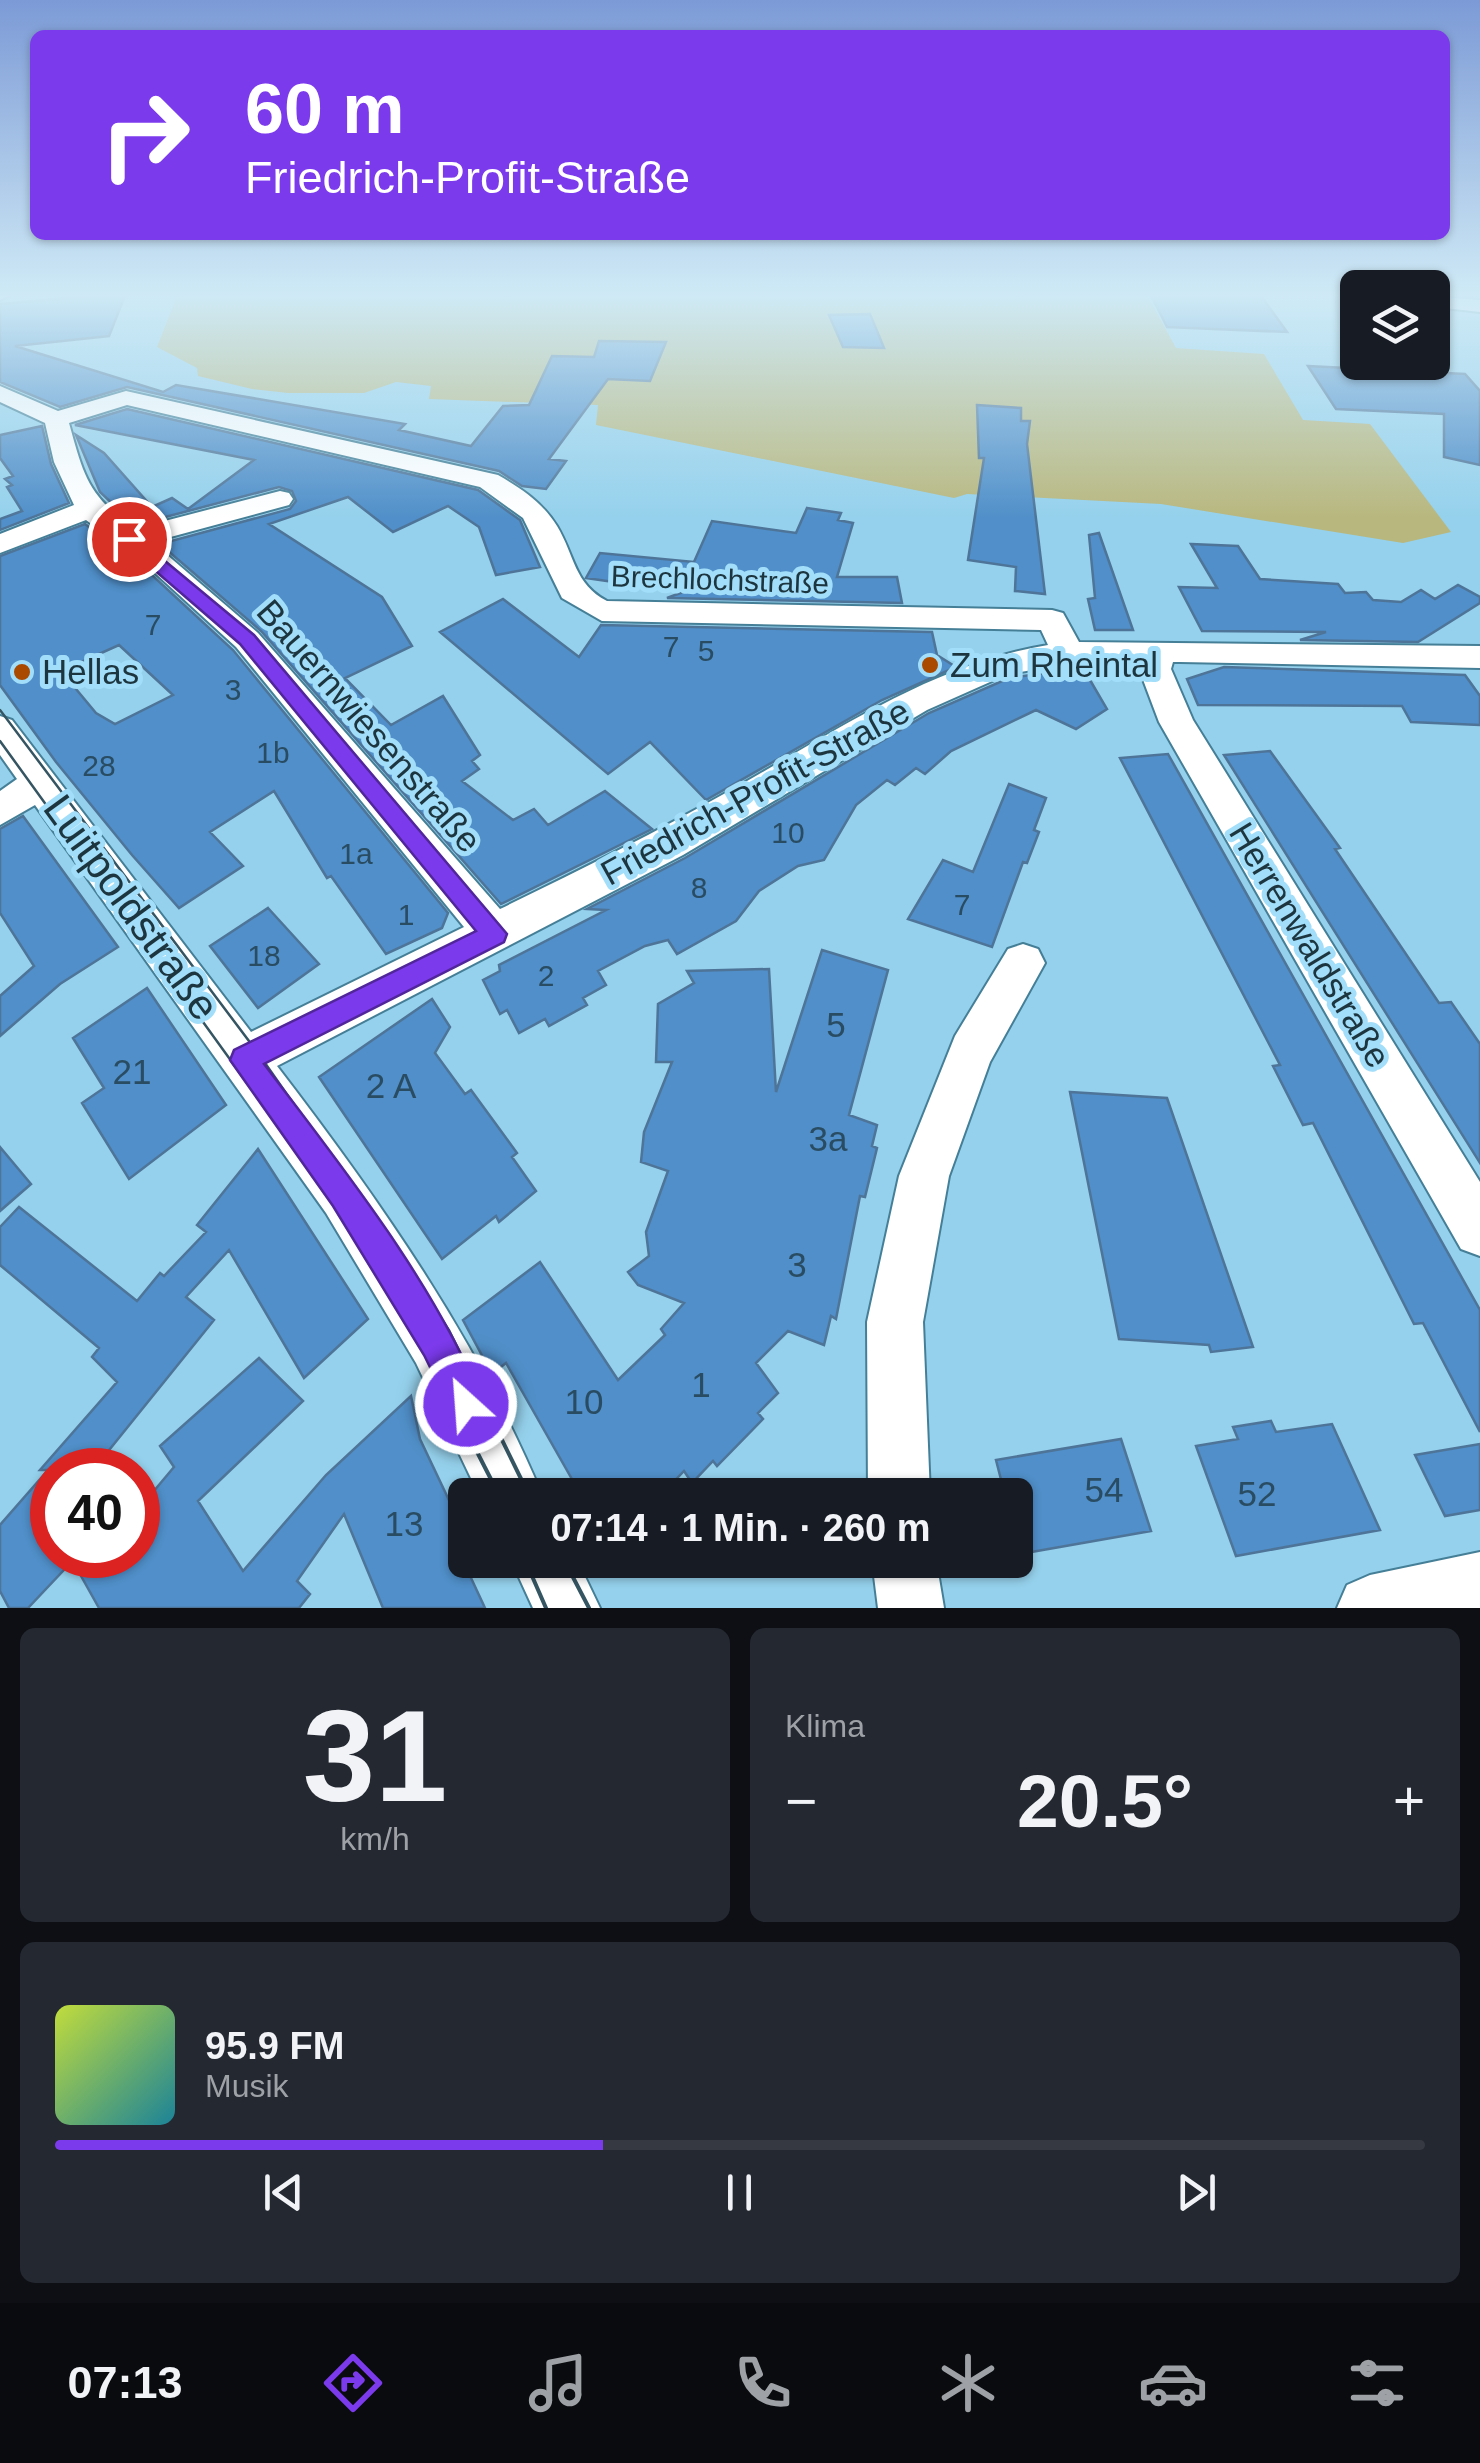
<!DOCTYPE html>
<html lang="de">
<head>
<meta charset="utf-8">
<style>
  body { margin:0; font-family:Arial,sans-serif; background:#242831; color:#f1f3f6; height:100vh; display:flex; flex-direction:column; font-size:38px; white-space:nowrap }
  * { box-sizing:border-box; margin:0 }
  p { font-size:32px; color:#9ea1a6 }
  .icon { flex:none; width:55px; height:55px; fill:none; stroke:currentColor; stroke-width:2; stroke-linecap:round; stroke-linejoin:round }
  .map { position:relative; height:1608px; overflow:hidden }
  .details { display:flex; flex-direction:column; gap:20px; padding:20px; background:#0d0f14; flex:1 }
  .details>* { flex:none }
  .hud { position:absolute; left:30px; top:30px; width:1420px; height:210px; border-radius:15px; box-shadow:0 2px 8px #0004; background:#7c3aed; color:#fff; overflow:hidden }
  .tools { position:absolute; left:1340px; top:270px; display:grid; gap:20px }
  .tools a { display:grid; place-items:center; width:110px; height:110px; border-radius:15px; background:#171b24; box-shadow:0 2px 8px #0004; font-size:50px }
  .speed { position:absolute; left:30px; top:1448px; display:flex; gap:20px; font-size:50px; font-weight:700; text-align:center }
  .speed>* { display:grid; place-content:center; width:130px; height:130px; border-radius:50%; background:#171b24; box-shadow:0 2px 8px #0004; line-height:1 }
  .speed .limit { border:15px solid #d22; background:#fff; color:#111 }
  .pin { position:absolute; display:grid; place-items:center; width:85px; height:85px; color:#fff; margin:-42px; border:5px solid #fff; border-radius:50%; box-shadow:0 2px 10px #0007 }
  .me { position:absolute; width:110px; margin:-55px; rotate:334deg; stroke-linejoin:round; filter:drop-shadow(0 0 8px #0008) }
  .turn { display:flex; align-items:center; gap:35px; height:210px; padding:0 50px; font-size:45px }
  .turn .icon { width:130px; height:130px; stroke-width:2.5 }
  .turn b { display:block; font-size:70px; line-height:85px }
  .big { font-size:75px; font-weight:600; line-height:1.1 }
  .details .card { flex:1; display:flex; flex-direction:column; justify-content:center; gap:15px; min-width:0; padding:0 35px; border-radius:15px; background:#242831 }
  .details .dial { align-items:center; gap:0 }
  .dial b { font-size:130px; line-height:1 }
  .song { display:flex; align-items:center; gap:30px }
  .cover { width:120px; height:120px; border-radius:15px; background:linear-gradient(135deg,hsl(70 70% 55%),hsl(190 70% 35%)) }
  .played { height:10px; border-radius:5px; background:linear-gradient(90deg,#7c3aed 40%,#363941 40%) }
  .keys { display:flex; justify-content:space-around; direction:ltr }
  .heat { display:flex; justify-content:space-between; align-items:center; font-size:55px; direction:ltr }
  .details .tiles { flex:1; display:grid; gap:20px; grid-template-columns:1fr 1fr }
  .card:last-child { grid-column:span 2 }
  .trip { position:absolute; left:448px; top:1478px; width:585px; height:100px; border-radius:15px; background:#171b24; box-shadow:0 2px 8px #0004; font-weight:600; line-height:100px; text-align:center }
  .tab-bar { display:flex; height:160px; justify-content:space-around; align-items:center; background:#090b0e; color:#9ea1a6 }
  .tab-bar .icon { width:70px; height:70px }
  .tab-bar .selected { color:#7c3aed }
  .tab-bar b { font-size:45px; color:#f1f3f6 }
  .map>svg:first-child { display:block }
  .green { fill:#b8b77e }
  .building { fill:#508fc9; stroke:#4e7498; stroke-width:2.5; fill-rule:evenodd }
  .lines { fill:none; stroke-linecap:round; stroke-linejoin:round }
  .minor-casing { stroke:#457f97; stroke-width:4 }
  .minor { fill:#fff; fill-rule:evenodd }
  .tram-far1 { stroke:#355563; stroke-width:2.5 }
  .tram { stroke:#355563; stroke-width:4 }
  .route { fill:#7c3aed; stroke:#51269a; stroke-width:2.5 }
  .poi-dot { fill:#aa4a01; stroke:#a2def9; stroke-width:4 }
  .labels { text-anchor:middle; stroke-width:10; stroke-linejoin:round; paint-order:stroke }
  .far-street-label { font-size:30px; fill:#1c353f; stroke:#a2def9 }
  .number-label { font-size:30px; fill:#294c62 }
  .poi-label { font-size:35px; fill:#1c353f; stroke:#a2def9; text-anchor:start }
  .street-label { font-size:35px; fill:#1c353f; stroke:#a2def9 }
  .near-number-label { font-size:35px; fill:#294c62 }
  .near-street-label { font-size:42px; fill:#1c353f; stroke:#a2def9 }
</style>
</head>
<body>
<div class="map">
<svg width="1480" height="1608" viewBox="0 0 1480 1608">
  <rect width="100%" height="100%" fill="#95d1ec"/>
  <path class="green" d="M178,293h968l30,55 88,6 39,66 67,4 81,108 -48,11 -242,-39 -194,-10 -13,4 -358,-73 2,-20 -169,-6 2,-13 -35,-4 -32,11h-76l-36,-4 -54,-13 -1,-8 -40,-21z"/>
  <path class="building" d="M126,293l-17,43 -94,10 148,46 13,-7 229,39 -6,6 72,16 32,-40 26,-1 23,-49 42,1 5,-16 67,1 -16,39 -42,-2 -59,80 17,2 -20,28 -24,-3 -23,-15 -372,-84 -67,20 -60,-25v-78z
    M1150,293h109l28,39 -120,-5z
    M870,314l14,34 -41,-1 -14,-32z
    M1308,366l157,8 15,17v74l-36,-8v-43l-108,-5z
    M977,405l44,3v13h9l-3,23 18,150 -30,-3 1,-24 -48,-7 16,-102h-5z
    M127,409l351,81 42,30 20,47 -44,8 -17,-48 -31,-21 -55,26 -45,-35 -79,27 113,73 30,49 -67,32 46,47 52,-29 37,59 -8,6 7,8 -17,12 51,39 21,-11 14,16 57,-34 47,38 -151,75 -240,-273 -101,-87 130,-35 6,-8 -4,-10 -13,-4 -144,38 -35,-33 -24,-57 28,18 48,54 20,-9 16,11 66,-49 -179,-35z
    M42,426l9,38 18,39 -69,27v-11l22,-8 -15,-24 5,-2 -7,-6 8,-3 -13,-18v-23z
    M807,508l34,5 -3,7 15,3 -16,54h60l5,26 -235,-5 16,-6 -97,-14 14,-25 94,9 18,-41 84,12z
    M85,524l55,40 93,86 215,263 -6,15 -56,26 -55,-78 -4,2 -53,-87 -64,41 33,34 -64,42 -47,-53 -76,-93 -56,-77v-129zM119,645l54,50 -58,29 -19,-11 -35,-42z
    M1099,533l34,97h-38l-7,-31 7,-1 -6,-63z
    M1191,544l47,2 22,33 78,5 7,9 21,-1 7,8 28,2 20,-12 14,9 23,-14 22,12v6l-62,39 -118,-2 26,-8 -124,-1 -23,-44 38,1z
    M503,599l76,58 22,-32 331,7 5,23 19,12 -74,33 -176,100 -56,-58 -42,32 -168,-142z
    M1224,667l241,8 15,21v29l-69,-3 -9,-16 -204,-1 -11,-26z
    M1083,668l24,41 -31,20 -40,-19 -85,41 -26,23 -9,-6 -21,17 -8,-5 -31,25 -32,55 -26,6 -39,25 -23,30 -59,33 -9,-14 -23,6 -47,25 8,14 -23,13 4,7 -38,21 -4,-7 -26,14 -12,-23 -7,4 -17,-34 17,-9 -1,-6 107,-55 -19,-1 98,-51 244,-145 80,-35z
    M1270,751l70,97 -5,1 104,154 12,-1 29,42v119l-256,-408z
    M1168,754l312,556v122l-57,-109 -9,1 -101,-201 -10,2 -30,-59 7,-1 -160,-307z
    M1009,784l37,14 -12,32 5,2 -12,31 -4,-1 -31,85 -84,-28 35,-59 30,12z
    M23,816l95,131 -58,37 -60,52v-40l34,-30 -34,-53v-84z
    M268,908l51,56 -61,44 -48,-62z
    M822,950l66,20 -39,145 28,10 -5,21 5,2 -12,49 -5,-1 -24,123 -5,-3 -7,29 -36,-14 -32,32 22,30 -20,20 5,6 -46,47 -4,-5 -21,22 -8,-12 -23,24h-80l-75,-132 -14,11 -29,-54 77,-58 78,118 47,-45 -4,-6 23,-26 -46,-18 -10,-13 21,-16 -3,-24 22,-61 -27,-9 3,-30 28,-70h-16l2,-58 36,-21 -7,-12 82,-2 7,123z
    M147,988l79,117 -97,74 -47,-76 22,-15 -31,-50z
    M432,999l18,28 -15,26 30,41 6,-4 46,63 -5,4 24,34 -37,31 -3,-6 -54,43 -123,-182z
    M1070,1092l97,6 86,249 -42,5 -2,-7 -90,-6z
    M0,1147l31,37 -31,27z
    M258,1149l110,170 -64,59 -75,-128 -43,47 28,23 -121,150h-41v85h26l-50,53h-19l-9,-17v-66l48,-55h-8l77,-88 -25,-25 7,-9 -99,-83v-38l19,-20 118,94 23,-28 4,3 42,-44 -9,-7z
    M259,1358l44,43 -105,100 45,70 83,-96 85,-79 9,43 45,95v31l20,43h-102l-39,-94 -47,67 13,13 -11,14h-200l-18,-32 17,-21h40v-45l36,-43 -14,-21z
    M1271,1421l5,11 56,-8 48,106 -144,26 -40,-110 42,-7 -5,-12z
    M1121,1439l30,92 -131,23 -5,-59h-10l-9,-35z
    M1480,1444v66l-35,6 -30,-61z"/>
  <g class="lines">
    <defs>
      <path id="minor" d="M0,293h14l-14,7z
        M1443,297l37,3v12l-44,-5v-8z
        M0,386l58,25 68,-20 372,84c24,14 44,27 59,51 18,30 17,58 50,75l445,9 11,3 16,29 401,4v22l-300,-6h-7l-2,7 22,51 287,462v74l-19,-7 -302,-527 -20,-53 2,-7 -73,2 -60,10 -81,36 -244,145 -406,211c102,133 200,273 265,429h-63l-63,-132 -90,-150 -291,-408 -35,20v-34l17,-12 -17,-24v-39l12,4 239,312 213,-105 -228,-280 -94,-86 -56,-41 -86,33v-19l74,-29 -20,-43 -9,-39 -45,-21zM127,405l353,82 43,31 39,80 40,23 439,9 7,15c-116,19 -216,89 -317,145 -76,43 -153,81 -231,119l-242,-276 -106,-91 137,-37 4,-6 -4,-6 -9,-2 -146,38c-46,-34 -50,-52 -65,-106z
        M1023,944l15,5 7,14 -55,99 -41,114 -26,146 7,173h-62l-1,-173 32,-146 56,-140 53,-87z
        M1480,1552v56h-143l10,-23 23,-10z
        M511,1560h66l23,48h-67z
        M872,1560h64l8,48h-66z"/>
    </defs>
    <use href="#minor" class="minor-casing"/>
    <use href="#minor" class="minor"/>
    <path class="tram-far1" d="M0,710l258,343 107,153
      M0,741l336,465"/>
    <path class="tram" d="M334,1203l89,143 76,149
      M364,1203l84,127 81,165
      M525,1560l21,48
      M564,1560l25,48"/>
  </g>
  <linearGradient id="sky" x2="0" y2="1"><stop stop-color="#7c9ad6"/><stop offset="0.57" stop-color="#cfeaf6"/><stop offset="1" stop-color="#cfeaf6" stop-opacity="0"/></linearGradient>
  <rect width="1480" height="518" fill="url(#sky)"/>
  <path class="route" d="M123,536h12l119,99 253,299 -3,8 -240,122c80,106 169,216 220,340l-5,12 -13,5 -12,-5 -30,-61 -91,-149 -103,-146 4,-10 242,-119 -236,-287 -117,-101z"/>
  <g class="poi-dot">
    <circle cx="930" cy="665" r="10"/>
    <circle cx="22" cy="672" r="10"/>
  </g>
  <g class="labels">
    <g class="far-street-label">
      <text transform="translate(720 580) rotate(2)" y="10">Brechlochstraße</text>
    </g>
    <g class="number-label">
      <text x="153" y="635">7</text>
      <text x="671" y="657">7</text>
      <text x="706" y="661">5</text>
      <text x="233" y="700">3</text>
      <text x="273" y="763">1b</text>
      <text x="99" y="776">28</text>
      <text x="788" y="843">10</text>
      <text x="356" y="864">1a</text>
      <text x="699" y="898">8</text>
      <text x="962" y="915">7</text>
      <text x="406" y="925">1</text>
      <text x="264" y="966">18</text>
      <text x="546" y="986">2</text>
    </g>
    <g class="poi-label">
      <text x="950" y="677">Zum Rheintal</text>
      <text x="42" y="684">Hellas</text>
    </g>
    <g class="street-label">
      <text transform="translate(369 726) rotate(49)" y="12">Bauernwiesenstraße</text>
      <text transform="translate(755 792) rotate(-29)" y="12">Friedrich-Profit-Straße</text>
      <text transform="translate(1310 945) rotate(59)" y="12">Herrenwaldstraße</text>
    </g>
    <g class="near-number-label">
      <text x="836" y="1037">5</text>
      <text x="132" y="1084">21</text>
      <text x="391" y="1098">2 A</text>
      <text x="828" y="1151">3a</text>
      <text x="797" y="1277">3</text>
      <text x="701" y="1397">1</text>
      <text x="584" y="1414">10</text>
      <text x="1104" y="1502">54</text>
      <text x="1257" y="1506">52</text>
      <text x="404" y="1536">13</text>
    </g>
    <g class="near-street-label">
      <text transform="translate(132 907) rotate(54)" y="15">Luitpoldstraße</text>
    </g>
  </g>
</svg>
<div class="tools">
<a><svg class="icon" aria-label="layers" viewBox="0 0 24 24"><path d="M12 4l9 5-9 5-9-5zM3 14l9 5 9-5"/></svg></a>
</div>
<div class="speed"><div class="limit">40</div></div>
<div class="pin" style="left:129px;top:539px;background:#d93025"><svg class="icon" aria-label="arrive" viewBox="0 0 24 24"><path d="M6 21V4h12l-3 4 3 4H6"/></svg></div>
<svg class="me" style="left:466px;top:1404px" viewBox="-20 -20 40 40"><circle r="17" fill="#7c3aed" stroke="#fff" stroke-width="3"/><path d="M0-11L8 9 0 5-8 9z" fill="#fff"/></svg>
<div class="trip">07:14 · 1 Min. · 260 m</div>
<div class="hud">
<div class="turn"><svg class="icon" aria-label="right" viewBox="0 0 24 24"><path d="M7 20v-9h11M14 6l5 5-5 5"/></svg><div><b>60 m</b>Friedrich-Profit-Straße</div></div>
</div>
</div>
<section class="details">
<div class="tiles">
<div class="card dial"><b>31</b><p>km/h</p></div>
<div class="card"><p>Klima</p>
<div class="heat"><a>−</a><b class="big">20.5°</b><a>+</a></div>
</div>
<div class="card">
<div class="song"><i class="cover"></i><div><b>95.9 FM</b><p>Musik</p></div></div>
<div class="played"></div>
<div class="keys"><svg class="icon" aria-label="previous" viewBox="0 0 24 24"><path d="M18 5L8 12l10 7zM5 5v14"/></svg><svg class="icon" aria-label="pause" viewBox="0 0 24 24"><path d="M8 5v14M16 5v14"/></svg><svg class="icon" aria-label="next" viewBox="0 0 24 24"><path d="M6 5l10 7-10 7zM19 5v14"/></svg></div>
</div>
</div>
</section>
<nav class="tab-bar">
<b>07:13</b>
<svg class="icon selected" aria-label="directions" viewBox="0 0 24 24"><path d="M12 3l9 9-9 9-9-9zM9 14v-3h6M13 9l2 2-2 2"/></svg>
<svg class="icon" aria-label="music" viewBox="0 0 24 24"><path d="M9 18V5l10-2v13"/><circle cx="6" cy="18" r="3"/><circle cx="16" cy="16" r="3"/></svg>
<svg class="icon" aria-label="phone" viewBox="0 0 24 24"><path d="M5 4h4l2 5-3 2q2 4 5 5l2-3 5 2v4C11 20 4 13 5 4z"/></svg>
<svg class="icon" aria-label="climate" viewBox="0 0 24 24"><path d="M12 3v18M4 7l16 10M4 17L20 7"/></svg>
<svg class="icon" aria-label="car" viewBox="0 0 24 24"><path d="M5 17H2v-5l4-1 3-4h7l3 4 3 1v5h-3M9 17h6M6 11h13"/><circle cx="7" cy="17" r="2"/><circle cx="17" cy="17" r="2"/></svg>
<svg class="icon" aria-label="filters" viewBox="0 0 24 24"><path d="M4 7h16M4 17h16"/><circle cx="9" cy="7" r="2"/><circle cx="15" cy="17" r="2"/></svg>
</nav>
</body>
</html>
